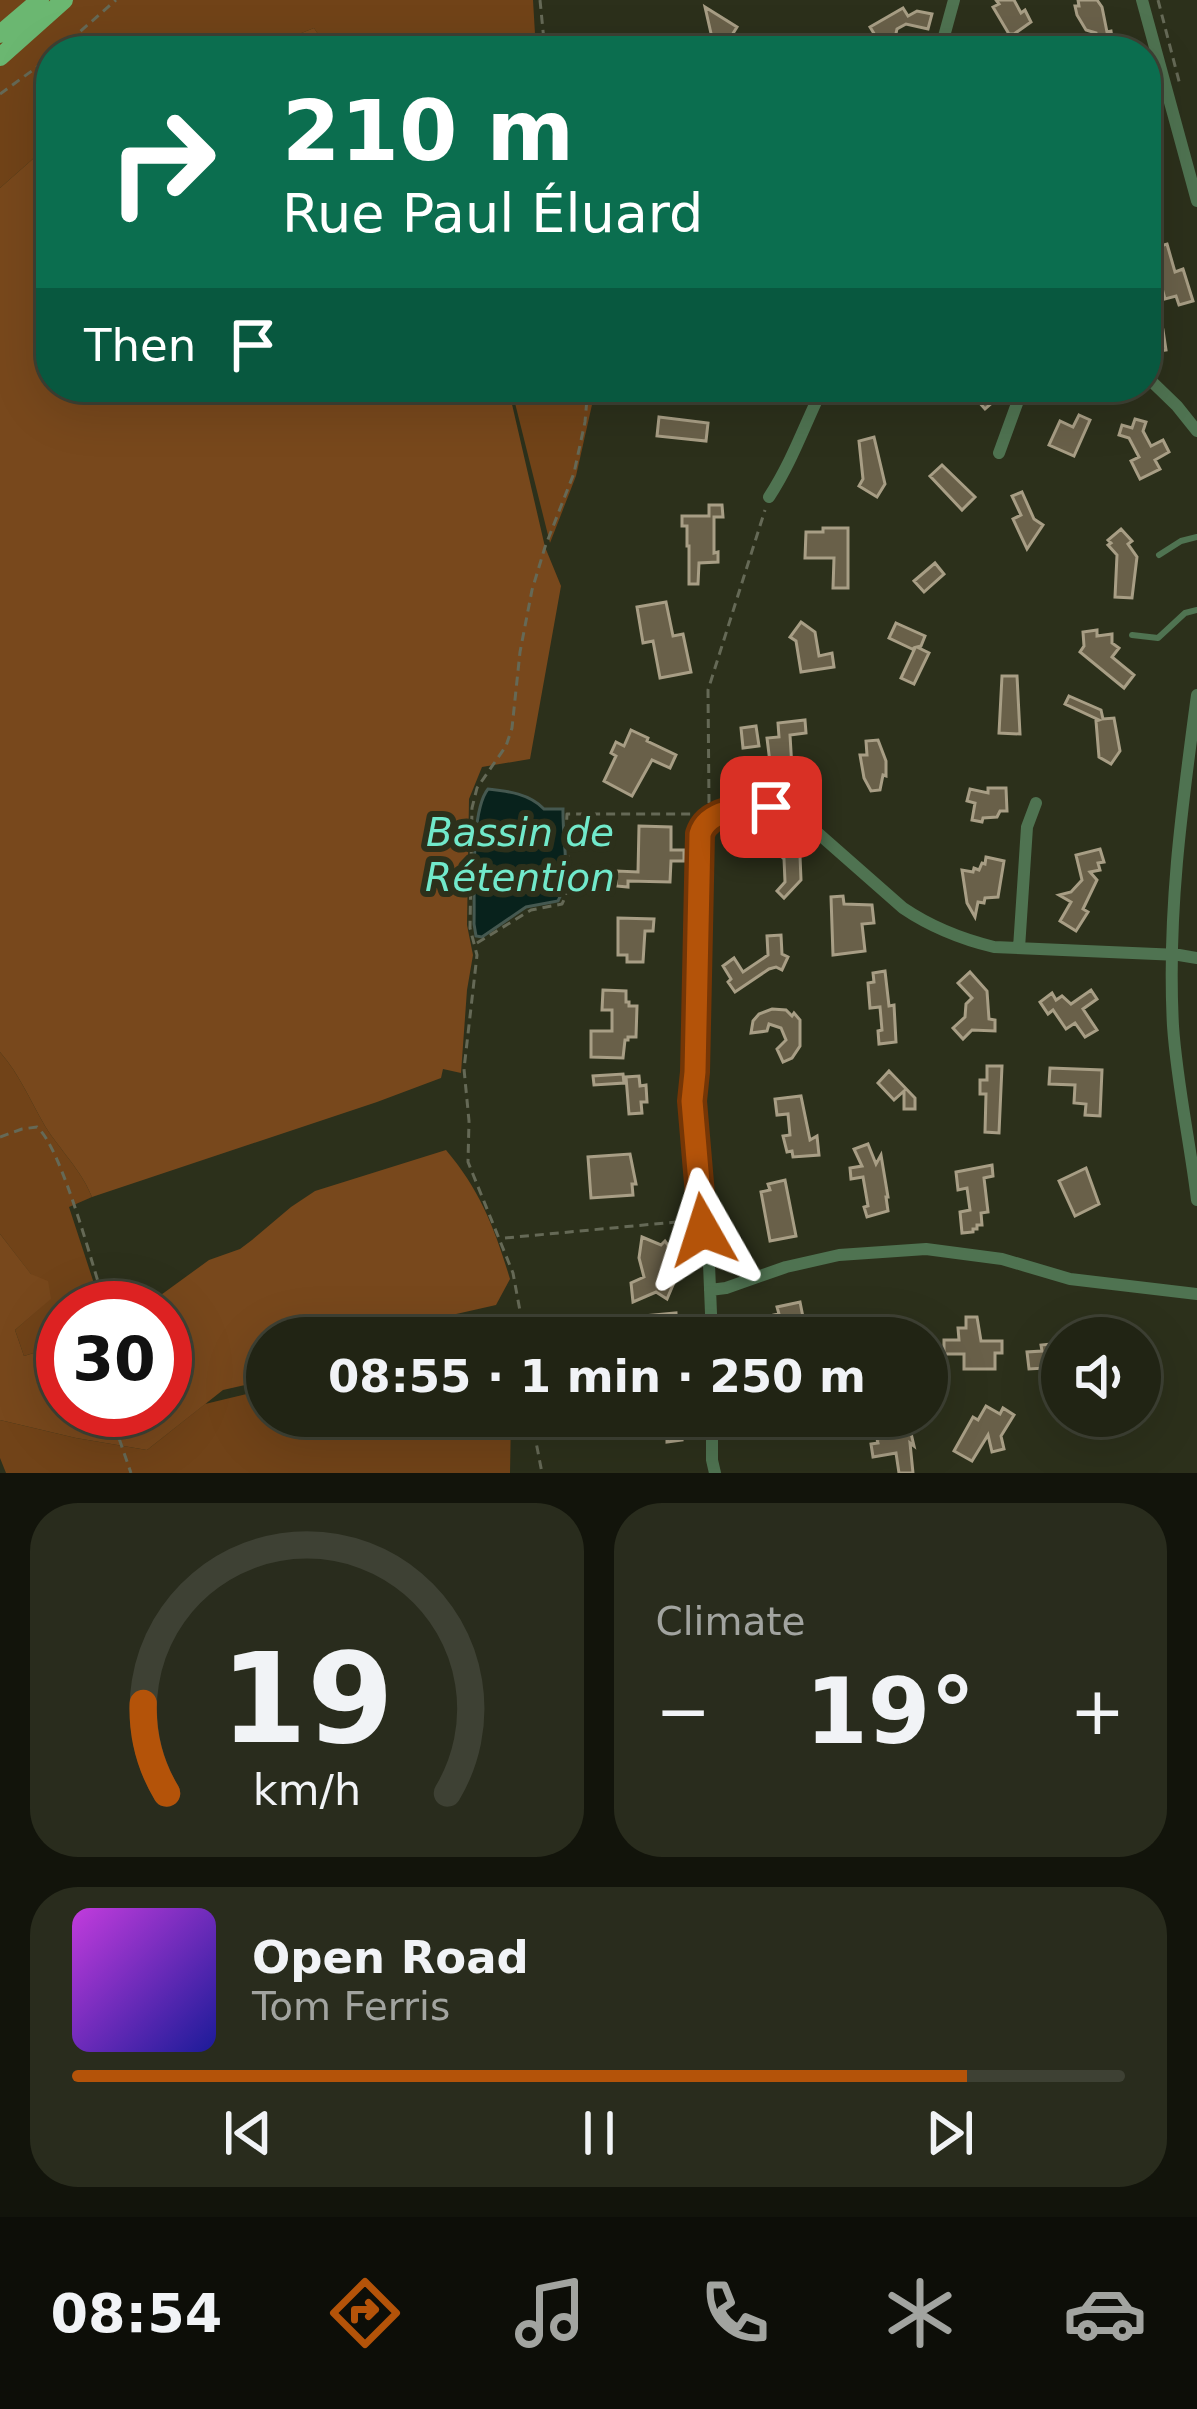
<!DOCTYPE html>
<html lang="en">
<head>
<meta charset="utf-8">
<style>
  body { margin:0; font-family:"DejaVu Sans",sans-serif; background:#292c1d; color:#f1f3f6; height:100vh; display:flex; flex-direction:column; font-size:45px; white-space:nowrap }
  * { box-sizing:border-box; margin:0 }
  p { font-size:39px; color:#a2a4a0 }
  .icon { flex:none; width:66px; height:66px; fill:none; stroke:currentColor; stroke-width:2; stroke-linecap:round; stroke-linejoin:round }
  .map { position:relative; height:1473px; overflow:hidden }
  .drawer { display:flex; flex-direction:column; gap:30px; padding:30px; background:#12140b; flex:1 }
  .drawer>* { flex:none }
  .banner { position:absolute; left:36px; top:36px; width:1125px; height:366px; border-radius:48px; box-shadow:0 12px 48px #0002,0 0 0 3px #3e4134; background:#0b6e4f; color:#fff; overflow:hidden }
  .buttons { position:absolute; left:1041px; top:1317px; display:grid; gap:24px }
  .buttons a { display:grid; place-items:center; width:120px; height:120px; border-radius:50%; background:#212414; box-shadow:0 12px 48px #0002,0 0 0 3px #3e4134; font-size:60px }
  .speed { position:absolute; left:36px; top:1281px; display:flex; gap:24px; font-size:60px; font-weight:700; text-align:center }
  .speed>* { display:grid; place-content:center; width:156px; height:156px; border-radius:50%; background:#212414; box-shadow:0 12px 48px #0002,0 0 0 3px #3e4134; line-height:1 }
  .speed .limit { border:18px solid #d22; background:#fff; color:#111 }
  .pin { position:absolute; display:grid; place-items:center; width:102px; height:102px; color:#fff; margin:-51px; border-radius:24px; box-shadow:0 6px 18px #0006 }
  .me { position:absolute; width:132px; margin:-66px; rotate:354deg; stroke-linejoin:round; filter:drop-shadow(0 0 9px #0008) }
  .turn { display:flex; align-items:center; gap:42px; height:252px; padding:0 48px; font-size:54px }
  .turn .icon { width:156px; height:156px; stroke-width:2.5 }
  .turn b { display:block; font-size:84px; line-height:102px }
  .then { display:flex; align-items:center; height:114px; padding:0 48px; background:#0003; gap:24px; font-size:45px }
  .big { font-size:90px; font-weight:600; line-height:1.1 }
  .drawer .card { flex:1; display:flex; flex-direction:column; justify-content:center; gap:18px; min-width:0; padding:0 42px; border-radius:48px; background:#292c1d }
  .drawer .dial { align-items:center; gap:0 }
  .dial svg { height:312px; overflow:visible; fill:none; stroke:#3e4134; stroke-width:7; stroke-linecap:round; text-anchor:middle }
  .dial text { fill:#f1f3f6; stroke:none }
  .song { display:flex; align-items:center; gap:36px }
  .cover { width:144px; height:144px; border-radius:18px; background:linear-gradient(135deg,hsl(290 70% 55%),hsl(240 70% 35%)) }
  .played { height:12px; border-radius:6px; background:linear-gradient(90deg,#b45309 85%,#3e4134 85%) }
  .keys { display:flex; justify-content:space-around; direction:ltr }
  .heat { display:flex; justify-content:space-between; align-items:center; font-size:66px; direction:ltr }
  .drawer .tiles { flex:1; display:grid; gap:30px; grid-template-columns:1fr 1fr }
  .card:last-child { grid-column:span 2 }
  .trip { position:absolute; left:246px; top:1317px; width:702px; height:120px; border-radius:60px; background:#212414; box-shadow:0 12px 48px #0002,0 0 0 3px #3e4134; font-weight:600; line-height:120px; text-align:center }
  .menu { display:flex; height:192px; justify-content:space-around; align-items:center; background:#0d0e08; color:#a2a4a0 }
  .menu .icon { width:84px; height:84px }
  .menu .selected { color:#b45309 }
  .menu b { font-size:54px; color:#f1f3f6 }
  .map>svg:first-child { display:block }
  .green { fill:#714318 }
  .forest { fill:#78481c }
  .water { fill:#08221c; stroke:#455850; stroke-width:3 }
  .building { fill:#696049; stroke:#a89e85; stroke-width:3 }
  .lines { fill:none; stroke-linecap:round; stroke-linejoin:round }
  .path { stroke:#656956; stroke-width:3; stroke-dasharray:9 6; stroke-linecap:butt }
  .service { stroke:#4f7351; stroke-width:6 }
  .minor { stroke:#4f7351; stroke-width:12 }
  .primary { stroke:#6bb771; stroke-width:18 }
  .route-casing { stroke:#753606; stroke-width:30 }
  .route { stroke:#b45309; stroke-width:21 }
  .labels { text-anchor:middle; stroke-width:12; stroke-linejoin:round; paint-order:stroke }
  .water-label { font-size:39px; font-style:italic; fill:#71e9cb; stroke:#2c301b }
</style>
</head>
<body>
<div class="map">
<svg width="1197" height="1473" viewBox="0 0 1197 1473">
  <rect width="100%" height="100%" fill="#2c301b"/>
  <path class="green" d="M0,0h533l3,51h-207l-15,-23 -57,23h-206v92l-51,45z
    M511,387h85l-20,89 -26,67z
    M0,1052c20,23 30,48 45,74 15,24 37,45 47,71l-23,10 33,101h-39v36l-39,12 -9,-26 35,-31 -50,-65z
    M490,1315l10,23h-101z
    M267,1389v27h244l-1,57h-504l-6,-15v-38l76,18 71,12 58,-46z"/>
  <path class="forest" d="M314,28l15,23h-72z
    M51,143v244h457l37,160 16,39 -31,173 -48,8 -13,32 -2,126 6,30 -6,35 -6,83 -18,-4 -2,9 -64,24 -285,95c-10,-26 -32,-47 -47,-71 -15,-26 -25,-51 -45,-74v-864z
    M446,1150c34,40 49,79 64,129l-14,26 -146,33h-83v42l-44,10 -76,60 -71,-12 -76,-18v-186l31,40 17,7 3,18 -36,31 9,26 39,-12v66h102v-102h-22l66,-48 31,-11 12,-9 39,-33 24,-16z"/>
  <path class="water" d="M488,789c20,2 42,5 56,20h19c-1,29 9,67 -5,92l-32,6 -44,30 -6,-1 -2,-12c1,-31 -4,-113 14,-135z"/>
  <path class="building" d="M996,0h18l7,13 4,-3 6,12 -17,12h-5l-16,-27 6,-3z
    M1078,0h19l5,7 5,25 4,-1 3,19 -16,1 -2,-18 -10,-3 -9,-15 -2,-9h4z
    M705,7l32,20 -15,24h-7z
    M903,8l5,8 9,-5 15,3 -4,15 -22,-5 -9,5 -5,22h-17l3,-11 -8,-13z
    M1167,244l8,28 8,-3 10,32 -14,4 -3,-9 -11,3 -3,-11 -5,1 -3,-10 -8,-3v-11l13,5 -6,-22z
    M1163,330l3,20 -14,2 -3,-20z
    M703,387h33l1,11 -35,-3z
    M976,387h27l-3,9 -15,13 -15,-17z
    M1079,415l11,5 -16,36 -25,-11 11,-24 13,6z
    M659,417l49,6 -2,18 -49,-5z
    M1135,419l11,3 -3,9 8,15 12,-6 6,12 -14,8 5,9 -20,10 -9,-18 8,-4 -10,-19 -10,-3 3,-10 10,3z
    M874,437l11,47 -8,13 -18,-11 4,-7 -4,-38z
    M942,465l33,32 -13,13 -32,-34z
    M1022,492l12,27 9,6 -16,24 -14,-30 8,-4 -9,-19z
    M709,505h13l1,12h-9v36l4,-1v10l-19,1 -1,21h-9v-38h-2v-20h-5v-10h27z
    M823,528h25v60h-15l1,-30h-29l1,-26h17z
    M1121,529l11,12 -4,3 9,13 -5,41 -17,-1 2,-42 -9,-10 3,-2 -3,-3z
    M935,563l9,11 -20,18 -10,-11z
    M666,602l7,34 10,-2 8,38 -31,6 -7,-37 -10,2 -6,-36z
    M801,622l14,10 4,24 13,-3 2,14 -33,5 -5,-31 -6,-4z
    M896,623l29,13 -4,10 -4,1 12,6 -15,31 -13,-6 14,-30 -3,1 -23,-11z
    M1097,630v6l15,-2v9l7,5 -7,9 22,18 -10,13 -44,-36 4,-6 -1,-14z
    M1002,676h15l3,58 -21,-1z
    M1069,696l32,14 2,9 11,-1 6,33 -9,13 -12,-7 -3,-36 3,-1 -34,-16z
    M805,720l1,13 -16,2 3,50 -20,2 -6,-49 12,-1 -1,-14z
    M756,726l3,20 -16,2 -2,-20z
    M631,730l17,8 -1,3 29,14 -6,13 -18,-8 -20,36 -28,-15 12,-25 -5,-3 5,-11 8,4z
    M878,740l8,21v15l-3,-1 -3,15 -9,1 -7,-13 -4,-23h7l-1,-14z
    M988,788h18l1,23h-7l-3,6 -14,1 -1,4 -10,-2 3,-17 -8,-2 3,-12 18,4z
    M639,826l32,1v23h13v11h-13l-1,21 -42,-1v6l-12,-1 1,-15 21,1z
    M768,827l32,29 1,24 -17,18 -7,-7 8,-9 -1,-23 -24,-23z
    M1100,849l4,13 -6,1 2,7 -10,2 7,8 -14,29 5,3 -12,19 -16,-10 11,-19 -12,-7 12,-3 11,-12 -6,-25z
    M986,857l18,4 -6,36 -13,1 -1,5 -6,-1 -3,15 -8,-14 -5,-33 11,2 1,-4 5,2 3,-7 3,1z
    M843,896l1,8 28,1 2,18 -12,1 3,27 -32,4 -2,-58z
    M618,918l36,1 -1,12h-8l-2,31h-16v-7h-9z
    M781,935l1,19 6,3 -6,13 -6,-3 -7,2 -34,23 -7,-10 3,-3 -8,-13 11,-8 9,14 25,-17 -1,-19z
    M885,971l4,35 5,-1 2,37 -17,2 -1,-13 4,-1 -2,-23 -10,1 -2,-25 6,-1 -1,-9z
    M970,972l17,19 2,28 6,1v11l-23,-1 -9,9 -10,-11 12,-11 1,-13 6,-6 -14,-15z
    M603,990l23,1v11h3v4h8l-1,31h-8v3h-3l-2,18 -32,-1v-26h21v-21h-10z
    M1091,990l6,9 -14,10 14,21 -12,7 -10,-14 -9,6 -13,-19 -5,4 -8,-12 12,-9 4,7 6,-4 9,8z
    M772,1009l14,1 6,6 2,-3 6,7v26l-8,12 -9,4 -6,-13 9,-9 -5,-12 -12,-4 -2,7 -16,2 2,-12 6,-7z
    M987,1066h15l-3,67 -14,-1 1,-38h-6v-14h7z
    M1050,1068l52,2 -2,46 -15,-1 1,-11 -12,-1 1,-18 -26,-1z
    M889,1071l26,27v11h-11v-18l-10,9 -16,-17z
    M623,1074l1,9 -30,2 -1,-9z
    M639,1076l1,10 6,-1 1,17h-6l1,11 -13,1 -3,-37z
    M801,1096l9,44 7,-4 2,19 -26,2 -1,-6 -5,1 -4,-16 7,-1 -2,-21 -11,1 -2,-16z
    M868,1144l8,20 5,-9 7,42h-2l2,14 -21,6 -3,-10 4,-1 -5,-29 -12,2 -1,-11 12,-2 -8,-17z
    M630,1154l6,30h-4l1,11 -42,3 -3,-41z
    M992,1165l1,11 -9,2 4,34 -7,1 1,12h-5v4h-4v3l-11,1 -2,-21 10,-2 -3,-22 -9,2 -2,-18z
    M1086,1168l13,36 -24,12 -16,-35z
    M785,1180l11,56 -26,5 -9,-49 9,-2 -2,-6z
    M642,1237l19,8 4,-4 8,11 5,21 -11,26 -11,-7 -23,10 -2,-19 13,-6 -5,-19z
    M800,1302l3,15 -9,2 4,19h-30l-3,-13 11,-2 -2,-8 5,-1 -2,-7z
    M676,1313l1,19 -9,1v5h-24l-2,-22z
    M966,1317h11l4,24h21v12h-7v16h-31v-15h-20v-14h15l-1,-12h8z
    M878,1327l2,11h-33l-1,-6z
    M1062,1343v24l-33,2 -2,-17 15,-1 -1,-6z
    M986,1406l14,8 3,-6 11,7 -13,21 3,13 -12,3 -4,-17 -16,26 -18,-10 19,-34 5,3z
    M642,1416h26l1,11 11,-1 2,14 -15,2v-7l-26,2z
    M889,1416h18l7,30 -4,-3 3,30h-14l-3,-20 -23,4 -2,-13 7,-1 -1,-4 15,-2z"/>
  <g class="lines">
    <path class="path" d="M540,0l5,51
      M1158,0l22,85
      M58,51l58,-51
      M0,94l51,-37
      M709,803l-1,-113 57,-180
      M477,943l54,-33 31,-6c13,-25 3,-62 5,-90h128
      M0,1137l22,-8 15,-2c25,21 57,144 69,181
      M505,1238l182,-17
      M525,1338l-12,-65 -45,-111 1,-41 -5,-52 13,-114 -7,-27 2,-120 5,-20 29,-42 6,-18 8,-76 12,-62 13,-43 29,-74 11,-51 3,-35
      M113,1410l1,14 17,49
      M531,1416l11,57"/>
    <path class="service" d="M1159,555l22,-14 16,-4
      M1132,635l26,3 27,-25 12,-3"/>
    <path class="minor" d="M1142,0l55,201
      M940,51l14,-51
      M1146,376l31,30 20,25
      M999,453l24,-66
      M769,497c23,-35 36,-73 54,-110
      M1197,695c-15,111 -30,219 -24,331 4,58 17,116 24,174
      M1019,948l8,-121 9,-24
      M710,1290l16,-2 60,-21 53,-12 87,-6 76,10 68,20 127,15
      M712,1338l-3,-74 -8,-44 -9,-119 3,-29 2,-173 3,-65 6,-14c31,-16 68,-17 97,0l100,88c28,19 58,31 91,39l185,8 18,3
      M712,1416v44l3,13"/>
    <path class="primary" d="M0,34l40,-34
      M0,57l64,-57"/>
  </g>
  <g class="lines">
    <defs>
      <path id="route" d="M703,1230l-11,-129 3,-29 5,-238c8,-26 47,-26 71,-27"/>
    </defs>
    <use href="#route" class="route-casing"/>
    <use href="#route" class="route"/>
  </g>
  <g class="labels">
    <g class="water-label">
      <text x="520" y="846">Bassin de<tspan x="520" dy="45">Rétention</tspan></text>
    </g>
  </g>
</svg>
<div class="buttons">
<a><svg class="icon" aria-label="sound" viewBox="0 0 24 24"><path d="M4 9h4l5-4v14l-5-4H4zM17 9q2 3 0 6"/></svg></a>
</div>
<div class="speed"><div class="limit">30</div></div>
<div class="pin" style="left:771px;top:807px;background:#d93025"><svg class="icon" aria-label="arrive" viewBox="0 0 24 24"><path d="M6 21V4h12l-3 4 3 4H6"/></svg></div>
<svg class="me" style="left:703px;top:1230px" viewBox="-20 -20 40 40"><path d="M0-17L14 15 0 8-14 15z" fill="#b45309" stroke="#fff" stroke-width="4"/></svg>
<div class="trip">08:55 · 1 min · 250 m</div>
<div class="banner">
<div class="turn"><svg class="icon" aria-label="right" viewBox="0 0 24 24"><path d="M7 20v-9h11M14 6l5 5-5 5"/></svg><div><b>210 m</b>Rue Paul Éluard</div></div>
<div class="then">Then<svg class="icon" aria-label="arrive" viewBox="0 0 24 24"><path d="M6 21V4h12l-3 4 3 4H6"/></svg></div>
</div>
</div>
<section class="drawer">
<div class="tiles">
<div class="card dial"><svg viewBox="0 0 100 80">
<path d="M14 69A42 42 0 1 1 86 69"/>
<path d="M14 69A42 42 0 0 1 8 46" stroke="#b45309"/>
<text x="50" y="56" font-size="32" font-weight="700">19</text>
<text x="50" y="72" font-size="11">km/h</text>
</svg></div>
<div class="card"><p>Climate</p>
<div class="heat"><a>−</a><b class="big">19°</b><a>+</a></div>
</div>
<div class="card">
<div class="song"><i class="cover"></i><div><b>Open Road</b><p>Tom Ferris</p></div></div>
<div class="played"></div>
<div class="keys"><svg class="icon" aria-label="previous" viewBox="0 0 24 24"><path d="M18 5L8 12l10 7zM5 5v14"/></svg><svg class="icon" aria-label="pause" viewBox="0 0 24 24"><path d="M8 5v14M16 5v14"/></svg><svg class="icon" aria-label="next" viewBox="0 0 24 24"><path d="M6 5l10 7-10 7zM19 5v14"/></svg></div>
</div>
</div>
</section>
<nav class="menu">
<b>08:54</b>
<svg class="icon selected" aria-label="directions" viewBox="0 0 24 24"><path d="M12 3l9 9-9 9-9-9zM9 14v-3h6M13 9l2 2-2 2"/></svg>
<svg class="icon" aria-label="music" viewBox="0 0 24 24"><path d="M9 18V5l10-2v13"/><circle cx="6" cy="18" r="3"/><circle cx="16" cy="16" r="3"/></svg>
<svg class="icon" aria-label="phone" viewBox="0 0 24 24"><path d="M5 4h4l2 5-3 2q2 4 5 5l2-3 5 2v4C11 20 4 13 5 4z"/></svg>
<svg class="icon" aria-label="climate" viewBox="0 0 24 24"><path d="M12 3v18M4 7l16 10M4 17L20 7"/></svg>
<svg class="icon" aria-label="car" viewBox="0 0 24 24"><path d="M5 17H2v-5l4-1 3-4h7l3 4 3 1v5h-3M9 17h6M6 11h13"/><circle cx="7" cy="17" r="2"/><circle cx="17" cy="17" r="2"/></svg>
</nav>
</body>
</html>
